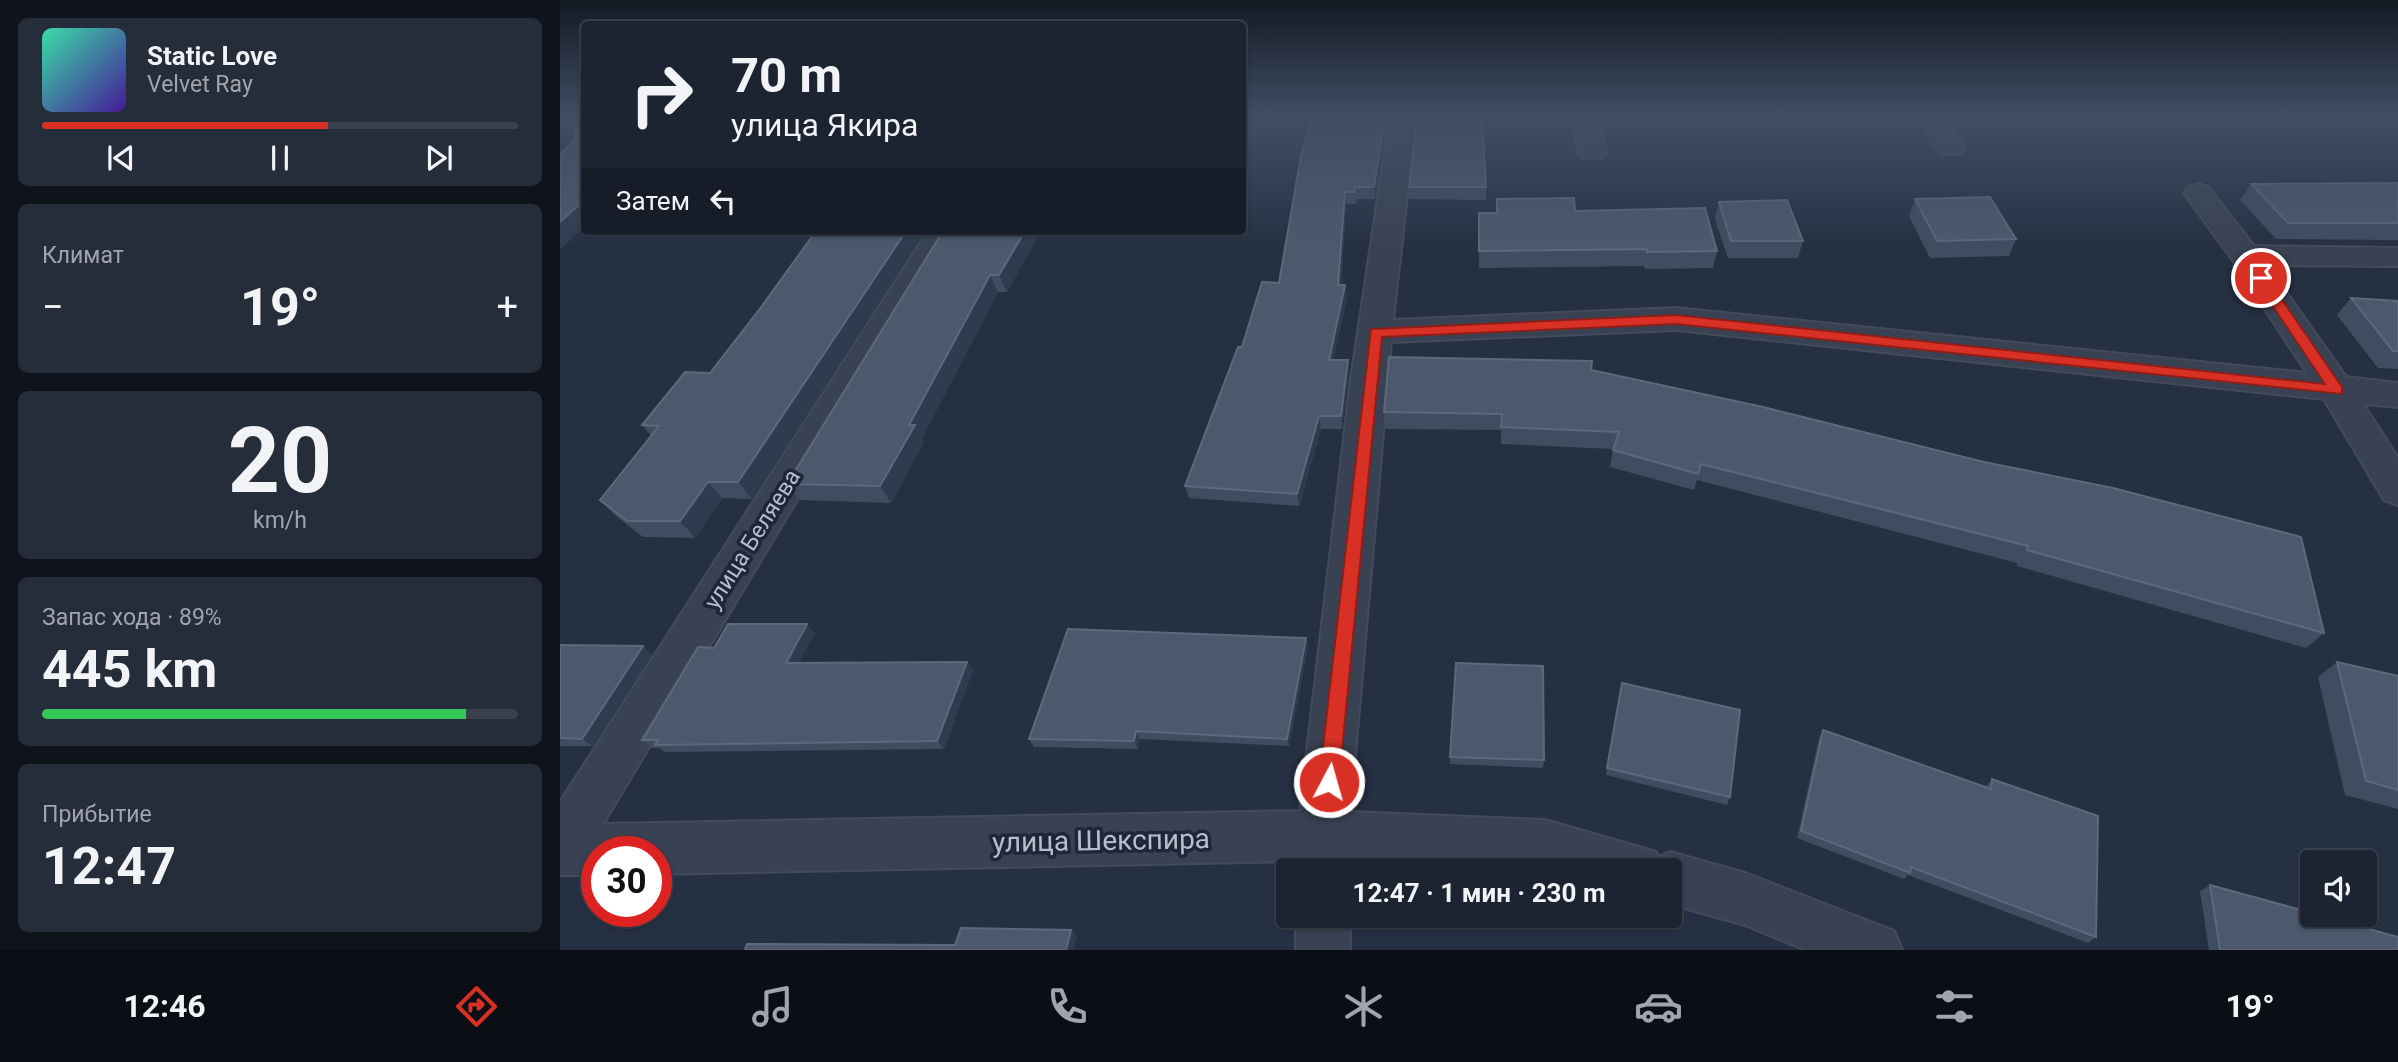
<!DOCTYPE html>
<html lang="ru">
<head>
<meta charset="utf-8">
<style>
  body { margin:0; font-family:Roboto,sans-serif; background:#252c3a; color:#f1f3f6; height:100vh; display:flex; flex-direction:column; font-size:26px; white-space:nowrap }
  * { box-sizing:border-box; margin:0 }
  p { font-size:23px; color:#a0a4ac }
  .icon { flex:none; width:38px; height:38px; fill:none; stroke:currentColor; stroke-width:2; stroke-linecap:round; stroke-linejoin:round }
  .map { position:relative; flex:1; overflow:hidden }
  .panel { display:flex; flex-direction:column; gap:18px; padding:18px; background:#0f141c; width:560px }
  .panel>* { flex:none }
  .banner { position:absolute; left:21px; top:21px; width:665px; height:214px; border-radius:7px; box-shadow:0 2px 5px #0004,0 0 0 2px #3a414d; background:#1c2432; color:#f1f3f6; overflow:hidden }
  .tools { position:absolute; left:1740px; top:850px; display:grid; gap:14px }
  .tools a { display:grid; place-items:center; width:77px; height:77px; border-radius:7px; background:#1c2432; box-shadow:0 2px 5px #0004,0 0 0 2px #3a414d; font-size:35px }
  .speed { position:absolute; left:21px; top:836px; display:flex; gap:14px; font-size:35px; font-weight:700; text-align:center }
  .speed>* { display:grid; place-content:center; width:91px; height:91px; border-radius:50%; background:#1c2432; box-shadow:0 2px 5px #0004,0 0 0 2px #3a414d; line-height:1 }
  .speed .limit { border:10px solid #d22; background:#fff; color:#111 }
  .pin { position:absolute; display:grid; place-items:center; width:60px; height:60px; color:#fff; margin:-30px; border:4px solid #fff; border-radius:50%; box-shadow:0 2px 7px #0007 }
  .me { position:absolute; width:77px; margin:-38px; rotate:6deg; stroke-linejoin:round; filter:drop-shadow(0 0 5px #0008) }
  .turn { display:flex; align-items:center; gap:24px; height:147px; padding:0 35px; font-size:32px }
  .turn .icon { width:91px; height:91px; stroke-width:2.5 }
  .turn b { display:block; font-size:49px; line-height:60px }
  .then { display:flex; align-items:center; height:66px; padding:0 35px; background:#0003; gap:14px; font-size:26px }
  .big { font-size:52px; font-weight:700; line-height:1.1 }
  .panel .widget { flex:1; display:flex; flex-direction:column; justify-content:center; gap:10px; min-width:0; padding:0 24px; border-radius:10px; background:#252c3a }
  .panel .dial { align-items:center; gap:0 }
  .dial b { font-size:91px; line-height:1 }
  .song { display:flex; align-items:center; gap:21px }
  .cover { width:84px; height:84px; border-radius:10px; background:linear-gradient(135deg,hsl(160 70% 55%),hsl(260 70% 35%)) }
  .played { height:7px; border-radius:4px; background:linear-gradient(90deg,#d93025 60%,#3a414d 60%) }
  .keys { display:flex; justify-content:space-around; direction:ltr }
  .heat { display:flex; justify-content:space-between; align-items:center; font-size:38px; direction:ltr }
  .charge { height:10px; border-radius:5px; background:linear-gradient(90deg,#34c759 89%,#3a414d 0) }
  .trip { position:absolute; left:716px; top:858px; width:406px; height:70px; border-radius:7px; background:#1c2432; box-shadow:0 2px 5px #0004,0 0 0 2px #3a414d; font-weight:700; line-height:70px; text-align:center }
  .menu { display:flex; height:112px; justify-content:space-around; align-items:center; background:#0b0e14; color:#a0a4ac }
  .menu .icon { width:49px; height:49px }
  .menu .current { color:#d93025 }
  .menu b { font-size:32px; color:#f1f3f6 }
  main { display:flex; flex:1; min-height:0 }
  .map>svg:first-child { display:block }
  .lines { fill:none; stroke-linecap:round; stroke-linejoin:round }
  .minor-casing { stroke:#434b5b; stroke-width:4 }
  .minor { fill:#394252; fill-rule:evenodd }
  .wall { fill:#3f4d61 }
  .shaded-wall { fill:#2f3c50 }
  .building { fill:#4c596d; stroke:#5c697c; stroke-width:2 }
  .route { fill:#d93025; stroke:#8d1f18; stroke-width:2 }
  .labels { text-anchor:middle; stroke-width:7; stroke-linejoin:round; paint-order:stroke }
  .street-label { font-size:23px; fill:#b6becc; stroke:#1e2737 }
  .near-street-label { font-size:28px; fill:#b6becc; stroke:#1e2737 }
</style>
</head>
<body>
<main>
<section class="panel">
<div class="widget">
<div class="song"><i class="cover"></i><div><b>Static Love</b><p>Velvet Ray</p></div></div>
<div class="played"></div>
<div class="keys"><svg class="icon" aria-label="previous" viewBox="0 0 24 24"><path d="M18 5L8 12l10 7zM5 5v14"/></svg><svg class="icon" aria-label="pause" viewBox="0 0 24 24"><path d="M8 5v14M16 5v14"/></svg><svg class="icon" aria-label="next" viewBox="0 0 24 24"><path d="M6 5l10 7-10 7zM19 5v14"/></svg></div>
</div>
<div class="widget"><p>Климат</p>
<div class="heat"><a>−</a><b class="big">19°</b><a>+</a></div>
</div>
<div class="widget dial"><b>20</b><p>km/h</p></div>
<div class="widget"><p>Запас хода · 89%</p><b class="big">445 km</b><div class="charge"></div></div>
<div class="widget"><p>Прибытие</p><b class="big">12:47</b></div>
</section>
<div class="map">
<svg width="1838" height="950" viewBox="0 0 1838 950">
  <rect width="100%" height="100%" fill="#253042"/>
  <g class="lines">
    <defs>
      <path id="minor" d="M830,117h26l-23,203 283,-12 631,65 -75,-114 -48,-66 4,-6 10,-3 10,3 46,59 144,2v18l-131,-1 79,112 52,6v24l-35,-3 35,54v47l-14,-5 -60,-101 -648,-69 -285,12 -41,470 195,8 111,32 2,5 12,-5 75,21 149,58 8,19h-96l-61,-25 -75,-21v-34h-137l-184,-8v8h-52v-9l-641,13v-22h-59v23h-37v-73l368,-571h30l-355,593 697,-13 51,-432z
        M1014,117h26l6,35 -4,6h-20l-4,-6z
        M1359,117h26l19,31 -4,6h-20z
        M736,915h54v35h-54z"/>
    </defs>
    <use href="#minor" class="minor-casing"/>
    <use href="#minor" class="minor"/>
  </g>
  <path class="wall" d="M827,117l-12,82h-18l-1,5h-10l-5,81h4l2,13 -14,62 16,13 -7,56h-21l-22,77 -110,-8 -4,-12 57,-139 37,-64z
    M1838,183v57l-122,-1 -36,-39 11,-16z
    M849,187h77v13l-77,-1z
    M1355,199l101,40 -7,17 -79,2 -21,-42z
    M1159,202l84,39 -5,17h-70l-13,-39z
    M1015,211l142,40 -4,17 -68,1 -1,-3 -165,2v-55z
    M256,231h109l-173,268 -30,-1 -27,40 -52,-1 -26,-20 -17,-17 51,-64 -9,-11 68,-52 52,-67z
    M383,231h98l-34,61h-9l-76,146 2,4 -33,61 -91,-3 -13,-16z
    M1791,298l47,3v68l-20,-1 -41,-53z
    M1031,370l733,263 -18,15 -289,-82v-3l-320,-83 -3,10 -84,-23 3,-18 -112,-5v-14l-115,-1 -2,-17z
    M255,633l-17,30 169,-1 6,8 -29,79 -279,3 -6,-4h-7l-10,-8 72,-92z
    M746,638l2,9 -19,99 -149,-7 -2,10 -104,-2 -5,-8z
    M0,645l83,1 9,9 -59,91h-33z
    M1777,662l61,14v133l-53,-14 -27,-118z
    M1062,683l108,114 -3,8 -121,-30z
    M1263,730l163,57 6,-8 104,158 -8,6 -180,-68 -4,4 -107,-41 22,-100z
    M890,757l94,3 -1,8 -93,-4z
    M1650,885l188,65h-189l-9,-59z"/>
  <path class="shaded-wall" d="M0,117h17l7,12 -12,2 -12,12z
    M825,117h2l-12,82 -1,-12z
    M785,192l1,12 -6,93 -2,-12z
    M24,200v27l-24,23v-28z
    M346,231h19l-173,268 -14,-17z
    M465,231h16l-34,61 -8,-17z
    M430,275l8,17 -76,146 2,4 -33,61 -11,-17 29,-61z
    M785,285l2,13 -16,75 -2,-13z
    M788,360l1,13 -7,56 -1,-13z
    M759,416l2,13 -22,77 -2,-12z
    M148,482l14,16 -27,40 -15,-17z
    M247,624l8,9 -21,39 -8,-9z
    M746,638l2,9 -19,99 -2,-7z
    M83,646l9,9 -59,91 -11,-7z
    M407,662l6,8 -29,79 -7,-8z
    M576,731l4,8 -2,10 -4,-8z
    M511,930l6,6 -4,14h-7z"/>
  <path class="building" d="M15,117h9v83l-24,22v-68l15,-14z
    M752,117h73l-11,70h-19l-1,5h-9l-7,93h7l-16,75h19l-7,56h-22l-22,78 -112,-8 53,-139h4l20,-65 17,1 22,-127z
    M857,117h65l4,70h-77z
    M1838,183v40h-110l-37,-39z
    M1430,197l26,42 -79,2 -22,-42z
    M1014,198l1,13 130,-3 12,43 -70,1v-3l-168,2v-38h18v-14z
    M1227,200l16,41h-72l-12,-39z
    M256,231h90l-168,251h-30l-28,39h-53l-27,-21 59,-74 -17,-1 43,-53 25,1 52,-67z
    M383,231h82l-26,44h-9l-81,150h6l-35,61 -93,-2z
    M1791,298l47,3v50h-5z
    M829,357l203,4 -1,9 172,37 221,55 129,26 188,49 23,96 -297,-83 1,-4 -327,-82 -3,10 -85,-24 6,-18 -118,-5 1,-13 -118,-2z
    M168,624h79l-21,39 181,-1 -30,79 -282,4 3,-5h-16l56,-93 16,1z
    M508,629l238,9 -19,101 -151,-8 -2,10 -105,-2z
    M0,645l83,1 -61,93 -22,-1z
    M1777,662l61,14v114l-32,-9z
    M896,663l87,3 1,94 -94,-3z
    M1062,683l118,27 -10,87 -123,-29z
    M1263,730l168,59 1,-10 106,37 -2,121 -185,-70 -1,6 -109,-42z
    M1650,885l102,28v2h7l79,22v13h-178z
    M401,928l110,2 -5,20h-321l2,-6 208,1z"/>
  <linearGradient id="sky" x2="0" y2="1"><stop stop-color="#141a24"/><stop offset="0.47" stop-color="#404e65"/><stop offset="1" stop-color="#404e65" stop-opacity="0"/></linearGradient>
  <rect width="1838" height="250" fill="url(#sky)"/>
  <path class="route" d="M1701,274l4,1 77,112v7l-666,-70 -294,13 -43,445 -3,7 -7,3 -7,-3 -3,-7 52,-453 305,-14 649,69 -71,-106z"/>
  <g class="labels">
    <g class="street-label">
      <text transform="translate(192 539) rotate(-58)" y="8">улица Беляева</text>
    </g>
    <g class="near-street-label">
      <text transform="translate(541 840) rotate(-1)" y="10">улица Шекспира</text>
    </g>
  </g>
</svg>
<div class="tools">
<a><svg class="icon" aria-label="sound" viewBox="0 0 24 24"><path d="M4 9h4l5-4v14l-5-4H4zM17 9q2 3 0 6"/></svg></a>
</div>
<div class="speed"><div class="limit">30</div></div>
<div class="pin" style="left:1701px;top:278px;background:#d93025"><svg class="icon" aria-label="arrive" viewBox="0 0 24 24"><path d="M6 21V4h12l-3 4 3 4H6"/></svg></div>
<svg class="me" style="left:769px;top:782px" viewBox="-20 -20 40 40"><circle r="17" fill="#d93025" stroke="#fff" stroke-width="3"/><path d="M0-11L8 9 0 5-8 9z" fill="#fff"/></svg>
<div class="trip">12:47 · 1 мин · 230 m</div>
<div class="banner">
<div class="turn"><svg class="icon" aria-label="right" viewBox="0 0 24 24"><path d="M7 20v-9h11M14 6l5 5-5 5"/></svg><div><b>70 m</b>улица Якира</div></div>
<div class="then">Затем<svg class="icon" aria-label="left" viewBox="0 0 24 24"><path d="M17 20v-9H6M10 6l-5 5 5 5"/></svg></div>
</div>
</div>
</main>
<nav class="menu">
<b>12:46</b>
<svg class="icon current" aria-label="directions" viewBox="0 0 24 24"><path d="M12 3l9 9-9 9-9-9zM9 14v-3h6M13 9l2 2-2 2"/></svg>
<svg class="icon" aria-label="music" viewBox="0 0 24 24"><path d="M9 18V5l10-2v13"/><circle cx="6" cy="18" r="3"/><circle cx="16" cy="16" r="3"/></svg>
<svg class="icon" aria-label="phone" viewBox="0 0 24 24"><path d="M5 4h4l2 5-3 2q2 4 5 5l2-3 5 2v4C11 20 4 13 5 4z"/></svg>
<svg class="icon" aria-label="climate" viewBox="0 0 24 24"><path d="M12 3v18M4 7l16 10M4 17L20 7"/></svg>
<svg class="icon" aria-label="car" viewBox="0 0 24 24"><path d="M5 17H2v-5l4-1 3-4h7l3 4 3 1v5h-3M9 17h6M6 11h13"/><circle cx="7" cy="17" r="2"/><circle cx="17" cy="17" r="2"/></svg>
<svg class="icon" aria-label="filters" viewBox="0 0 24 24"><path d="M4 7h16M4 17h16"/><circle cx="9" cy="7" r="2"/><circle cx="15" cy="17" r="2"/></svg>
<b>19°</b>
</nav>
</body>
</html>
